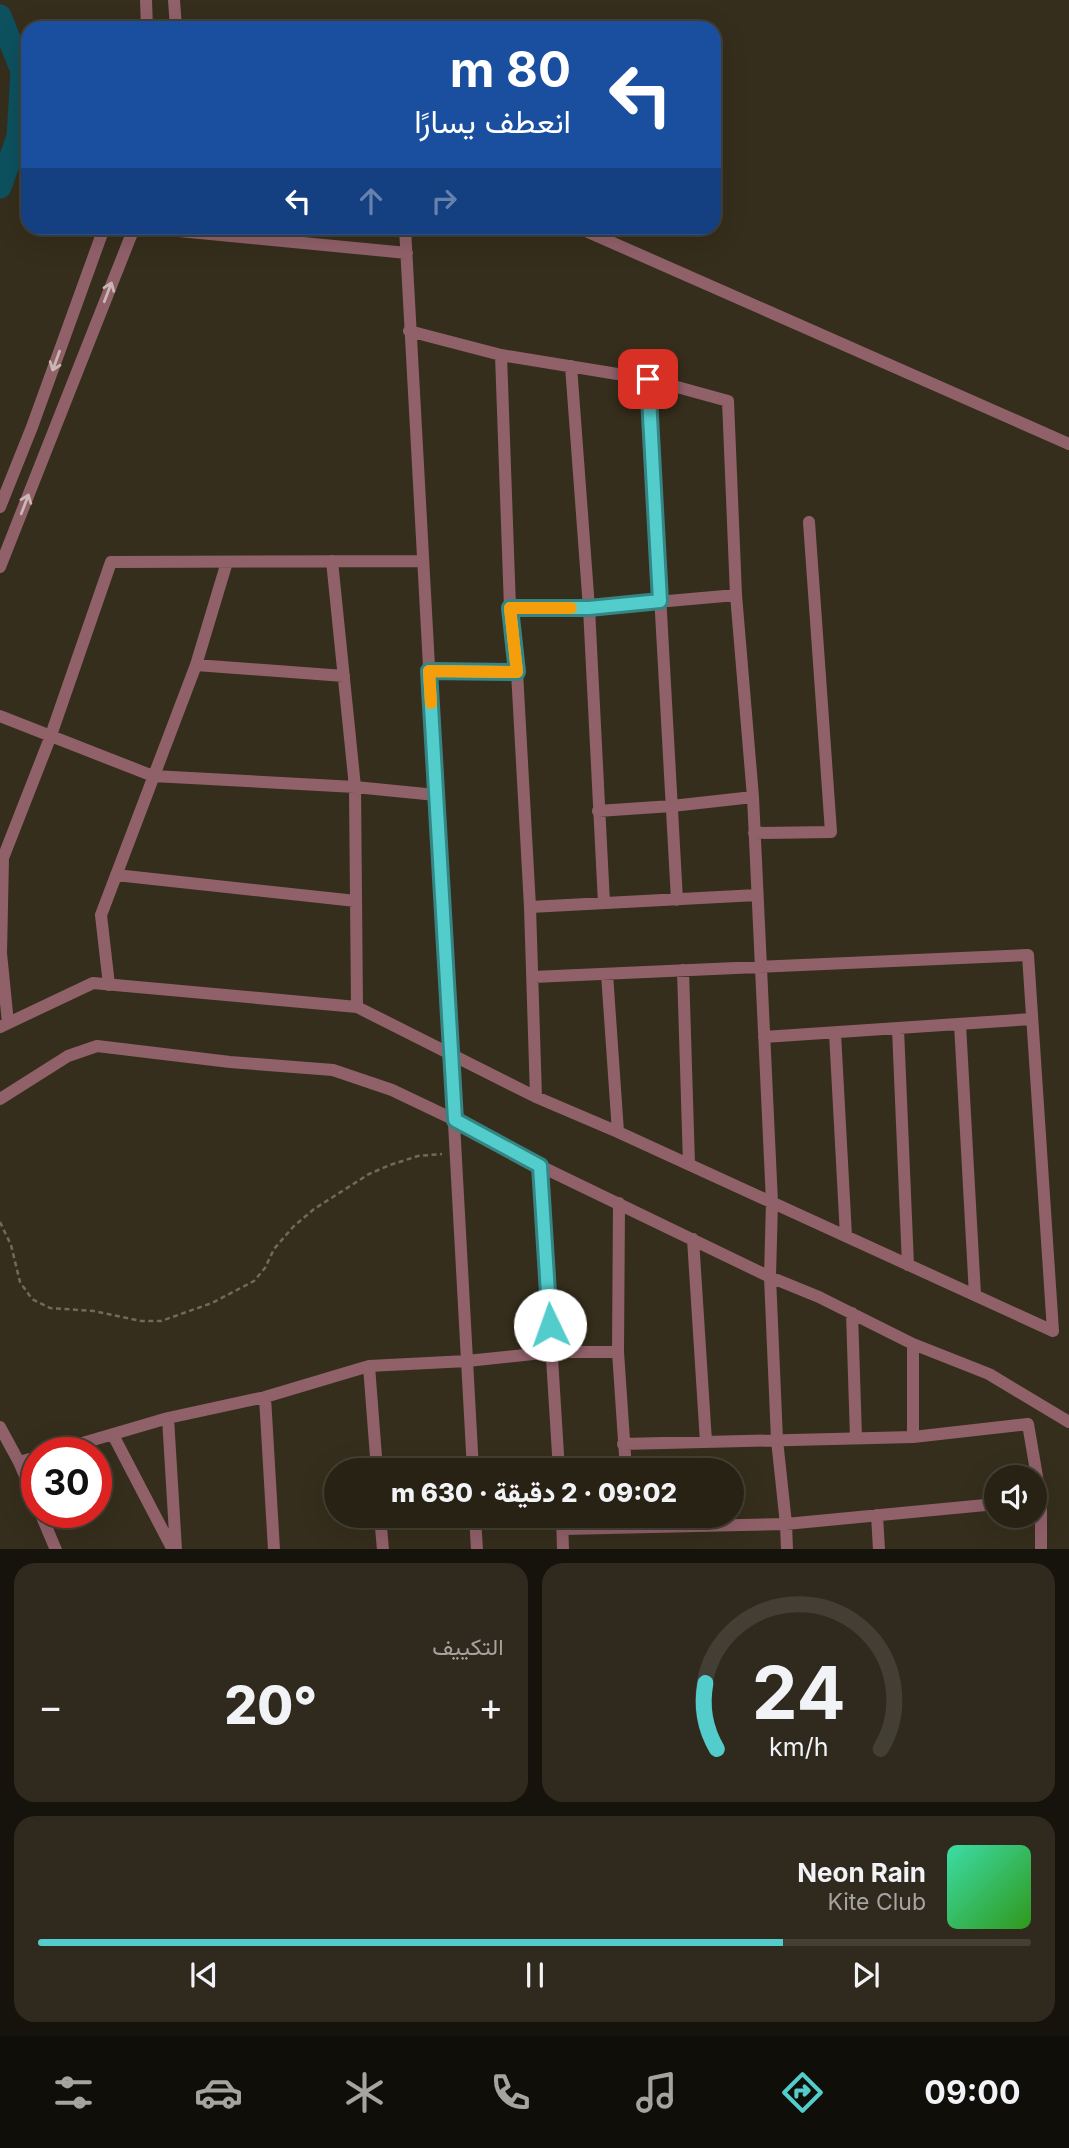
<!DOCTYPE html>
<html lang="ar">
<head>
<meta charset="utf-8">
<style>
  body { margin:0; font-family:Inter,Vazirmatn,sans-serif; background:#302a1e; color:#f1f3f6; direction:rtl; height:100vh; display:flex; flex-direction:column; font-size:26px; white-space:nowrap }
  * { box-sizing:border-box; margin:0 }
  p { font-size:23px; color:#a5a4a0 }
  .icon { flex:none; width:38px; height:38px; fill:none; stroke:currentColor; stroke-width:2; stroke-linecap:round; stroke-linejoin:round }
  .map { position:relative; height:1549px; overflow:hidden; direction:ltr }
  .panel { display:flex; flex-direction:column; gap:14px; padding:14px; background:#16130c; flex:1 }
  .panel>* { flex:none }
  .hud { position:absolute; left:21px; top:21px; width:700px; height:214px; border-radius:21px; box-shadow:0 7px 28px #0002,0 0 0 2px #443f34; direction:rtl; background:#1a4fa0; color:#fff; overflow:hidden }
  .fabs { position:absolute; left:984px; top:1465px; display:grid; gap:14px }
  .fabs a { display:grid; place-items:center; width:63px; height:63px; border-radius:50%; background:#282215; box-shadow:0 7px 28px #0002,0 0 0 2px #443f34; font-size:35px }
  .speed { position:absolute; left:21px; top:1437px; display:flex; gap:14px; font-size:35px; font-weight:700; text-align:center }
  .speed>* { display:grid; place-content:center; width:91px; height:91px; border-radius:50%; background:#282215; box-shadow:0 7px 28px #0002,0 0 0 2px #443f34; line-height:1 }
  .speed .limit { border:10px solid #d22; background:#fff; color:#111 }
  .pin { position:absolute; display:grid; place-items:center; width:60px; height:60px; color:#fff; margin:-30px; border-radius:14px; box-shadow:0 4px 10px #0006 }
  .me { position:absolute; width:77px; margin:-38px; rotate:357deg; stroke-linejoin:round; filter:drop-shadow(0 0 5px #0008) }
  .turn { display:flex; align-items:center; gap:24px; height:147px; padding:0 35px; font-size:32px }
  .turn .icon { width:91px; height:91px; stroke-width:2.5 }
  .turn b { display:block; font-size:49px; line-height:60px }
  .lanes { display:flex; align-items:center; height:66px; padding:0 35px; background:#0003; justify-content:center; gap:35px; direction:ltr }
  .lanes .off { opacity:.35 }
  .big { font-size:52px; font-weight:800; line-height:1.1 }
  .panel .widget { flex:1; display:flex; flex-direction:column; justify-content:center; gap:10px; min-width:0; padding:0 24px; border-radius:21px; background:#302a1e }
  .panel .dial { align-items:center; gap:0 }
  .dial svg { height:182px; overflow:visible; fill:none; stroke:#443f34; stroke-width:7; stroke-linecap:round; text-anchor:middle }
  .dial text { fill:#f1f3f6; stroke:none }
  .song { display:flex; align-items:center; gap:21px }
  .cover { width:84px; height:84px; border-radius:10px; background:linear-gradient(135deg,hsl(160 70% 55%),hsl(110 70% 35%)) }
  .played { height:7px; border-radius:4px; background:linear-gradient(90deg,#52cdcc 75%,#443f34 75%) }
  .keys { display:flex; justify-content:space-around; direction:ltr }
  .heat { display:flex; justify-content:space-between; align-items:center; font-size:38px; direction:ltr }
  .panel .tiles { flex:1; display:grid; gap:14px; grid-template-columns:1fr 1fr }
  .widget:last-child { grid-column:span 2 }
  .trip { position:absolute; left:324px; top:1458px; width:420px; height:70px; border-radius:35px; background:#282215; box-shadow:0 7px 28px #0002,0 0 0 2px #443f34; font-weight:800; line-height:70px; text-align:center; direction:rtl }
  .tabs { display:flex; height:112px; justify-content:space-around; align-items:center; background:#100e08; color:#a5a4a0 }
  .tabs .icon { width:49px; height:49px }
  .tabs .on { color:#52cdcc }
  .tabs b { font-size:32px; color:#f1f3f6 }
  .map>svg:first-child { display:block }
  .lines { fill:none; stroke-linecap:round; stroke-linejoin:round }
  .river { stroke:#0d515f; stroke-width:23 }
  .path { stroke:#716a5a; stroke-width:2.5; stroke-dasharray:5 3.5; stroke-linecap:butt }
  .minor { stroke:#91616a; stroke-width:12 }
  .oneway { stroke:#cab6b2 }
  .route-casing { stroke:#358585; stroke-width:18 }
  .route { stroke:#52cdcc; stroke-width:12 }
  .slow { stroke:#f59e0b; stroke-width:12 }
</style>
</head>
<body>
<div class="map">
<svg width="1069" height="1550" viewBox="0 0 1069 1550">
  <rect width="100%" height="100%" fill="#362e1c"/>
  <g class="lines">
    <path class="river" d="M0,16l22,55 -4,66 -18,50"/>
    <path class="path" d="M0,1222l11,23 9,37 12,17 18,9 44,3 47,10h20l51,-18 42,-22 11,-13 9,-19 19,-22 21,-18 55,-35 21,-9 28,-9 24,-2"/>
    <path class="minor" d="M146,0l1,28
      M174,0l2,28
      M148,228l259,25
      M405,228l68,1242
      M579,228l490,216
      M409,331l92,24 147,24 80,22 8,194 17,202 19,405 -2,75 7,163 9,84 1,26
      M501,355l9,253 7,64 13,235 6,190
      M571,366l18,242 15,295
      M648,379l29,521
      M0,507l32,-80 72,-199
      M332,561l23,226 2,220
      M0,567l134,-339
      M510,608h79l147,-13
      M196,665l148,11
      M429,671l88,1
      M0,716l153,60 202,11 81,8
      M598,811l74,-5 81,-9
      M754,833l77,-1 -22,-310
      M116,875l240,26
      M530,907l227,-12
      M683,970l6,194
      M607,974l11,158
      M109,985l-8,-70 95,-250 31,-103
      M8,1023l-7,-70 2,-95 47,-120 61,-176 311,-1
      M960,1024l15,271
      M0,1027l93,-44 264,24 179,90 82,35 435,199 -25,-376 -495,22
      M898,1029l10,236
      M835,1033l11,203
      M764,1037l268,-18
      M0,1099l68,-43 29,-10 133,16 103,8 59,20 63,30 85,46 230,111 49,20 94,47 76,30 80,48
      M540,1166l19,304
      M619,1203l-1,149 8,118
      M693,1239l13,203
      M852,1313l4,125
      M369,1366l8,104
      M265,1397l9,153
      M168,1418l8,132
      M0,1427l19,35 18,42
      M113,1435l60,115
      M913,1437v-93
      M623,1444l290,-7 115,-13 13,76v50
      M52,1452l116,-34 97,-21 104,-31 98,-5 85,-9h66
      M19,1462l18,-5
      M40,1512l16,38
      M877,1515l2,35
      M380,1516l3,34
      M475,1516l2,34
      M562,1516l1,34
      M563,1529l223,-5 210,-20"/>
  </g>
  <defs><path id="oneway-shaft" d="M-6 0H5M1.5-3L5.5 0L1.5 3" fill="none" stroke-width="1.6" stroke-linecap="round" stroke-linejoin="round" transform="scale(1.75)"/></defs>
  <g class="oneway">
    <use href="#oneway-shaft" transform="translate(108 292) rotate(-69)"/>
    <use href="#oneway-shaft" transform="translate(56 361) rotate(110)"/>
    <use href="#oneway-shaft" transform="translate(25 504) rotate(-69)"/>
  </g>
  <g class="lines">
    <defs>
      <path id="route" d="M550,1325l-10,-159 -85,-46 -26,-449 88,1 -7,-64h79l71,-7 -12,-222"/>
    </defs>
    <use href="#route" class="route-casing"/>
    <use href="#route" class="route"/>
    <path class="slow" d="M431,703l-2,-32 88,1 -7,-64h61"/>
  </g>
</svg>
<div class="fabs">
<a><svg class="icon" aria-label="sound" viewBox="0 0 24 24"><path d="M4 9h4l5-4v14l-5-4H4zM17 9q2 3 0 6"/></svg></a>
</div>
<div class="speed"><div class="limit">30</div></div>
<div class="pin" style="left:648px;top:379px;background:#d93025"><svg class="icon" aria-label="arrive" viewBox="0 0 24 24"><path d="M6 21V4h12l-3 4 3 4H6"/></svg></div>
<svg class="me" style="left:550px;top:1325px" viewBox="-20 -20 40 40"><circle r="19" fill="#fff"/><path d="M0-13L10 11 0 6-10 11z" fill="#52cdcc"/></svg>
<div class="trip">09:02 · 2 دقيقة · 630 m</div>
<div class="hud">
<div class="turn"><svg class="icon" aria-label="left" viewBox="0 0 24 24"><path d="M17 20v-9H6M10 6l-5 5 5 5"/></svg><div><b>80 m</b>انعطف يسارًا</div></div>
<div class="lanes"><svg class="icon" aria-label="left" viewBox="0 0 24 24"><path d="M17 20v-9H6M10 6l-5 5 5 5"/></svg><svg class="icon off" aria-label="ahead" viewBox="0 0 24 24"><path d="M12 20V5M6 11l6-6 6 6"/></svg><svg class="icon off" aria-label="right" viewBox="0 0 24 24"><path d="M7 20v-9h11M14 6l5 5-5 5"/></svg></div>
</div>
</div>
<section class="panel">
<div class="tiles">
<div class="widget dial"><svg viewBox="0 0 100 80">
<path d="M14 69A42 42 0 1 1 86 69"/>
<path d="M14 69A42 42 0 0 1 9 40" stroke="#52cdcc"/>
<text x="50" y="56" font-size="32" font-weight="700">24</text>
<text x="50" y="72" font-size="11">km/h</text>
</svg></div>
<div class="widget"><p>التكييف</p>
<div class="heat"><a>−</a><b class="big">20°</b><a>+</a></div>
</div>
<div class="widget">
<div class="song"><i class="cover"></i><div><b>Neon Rain</b><p>Kite Club</p></div></div>
<div class="played"></div>
<div class="keys"><svg class="icon" aria-label="previous" viewBox="0 0 24 24"><path d="M18 5L8 12l10 7zM5 5v14"/></svg><svg class="icon" aria-label="pause" viewBox="0 0 24 24"><path d="M8 5v14M16 5v14"/></svg><svg class="icon" aria-label="next" viewBox="0 0 24 24"><path d="M6 5l10 7-10 7zM19 5v14"/></svg></div>
</div>
</div>
</section>
<nav class="tabs">
<b>09:00</b>
<svg class="icon on" aria-label="directions" viewBox="0 0 24 24"><path d="M12 3l9 9-9 9-9-9zM9 14v-3h6M13 9l2 2-2 2"/></svg>
<svg class="icon" aria-label="music" viewBox="0 0 24 24"><path d="M9 18V5l10-2v13"/><circle cx="6" cy="18" r="3"/><circle cx="16" cy="16" r="3"/></svg>
<svg class="icon" aria-label="phone" viewBox="0 0 24 24"><path d="M5 4h4l2 5-3 2q2 4 5 5l2-3 5 2v4C11 20 4 13 5 4z"/></svg>
<svg class="icon" aria-label="climate" viewBox="0 0 24 24"><path d="M12 3v18M4 7l16 10M4 17L20 7"/></svg>
<svg class="icon" aria-label="car" viewBox="0 0 24 24"><path d="M5 17H2v-5l4-1 3-4h7l3 4 3 1v5h-3M9 17h6M6 11h13"/><circle cx="7" cy="17" r="2"/><circle cx="17" cy="17" r="2"/></svg>
<svg class="icon" aria-label="filters" viewBox="0 0 24 24"><path d="M4 7h16M4 17h16"/><circle cx="9" cy="7" r="2"/><circle cx="15" cy="17" r="2"/></svg>
</nav>
</body>
</html>
